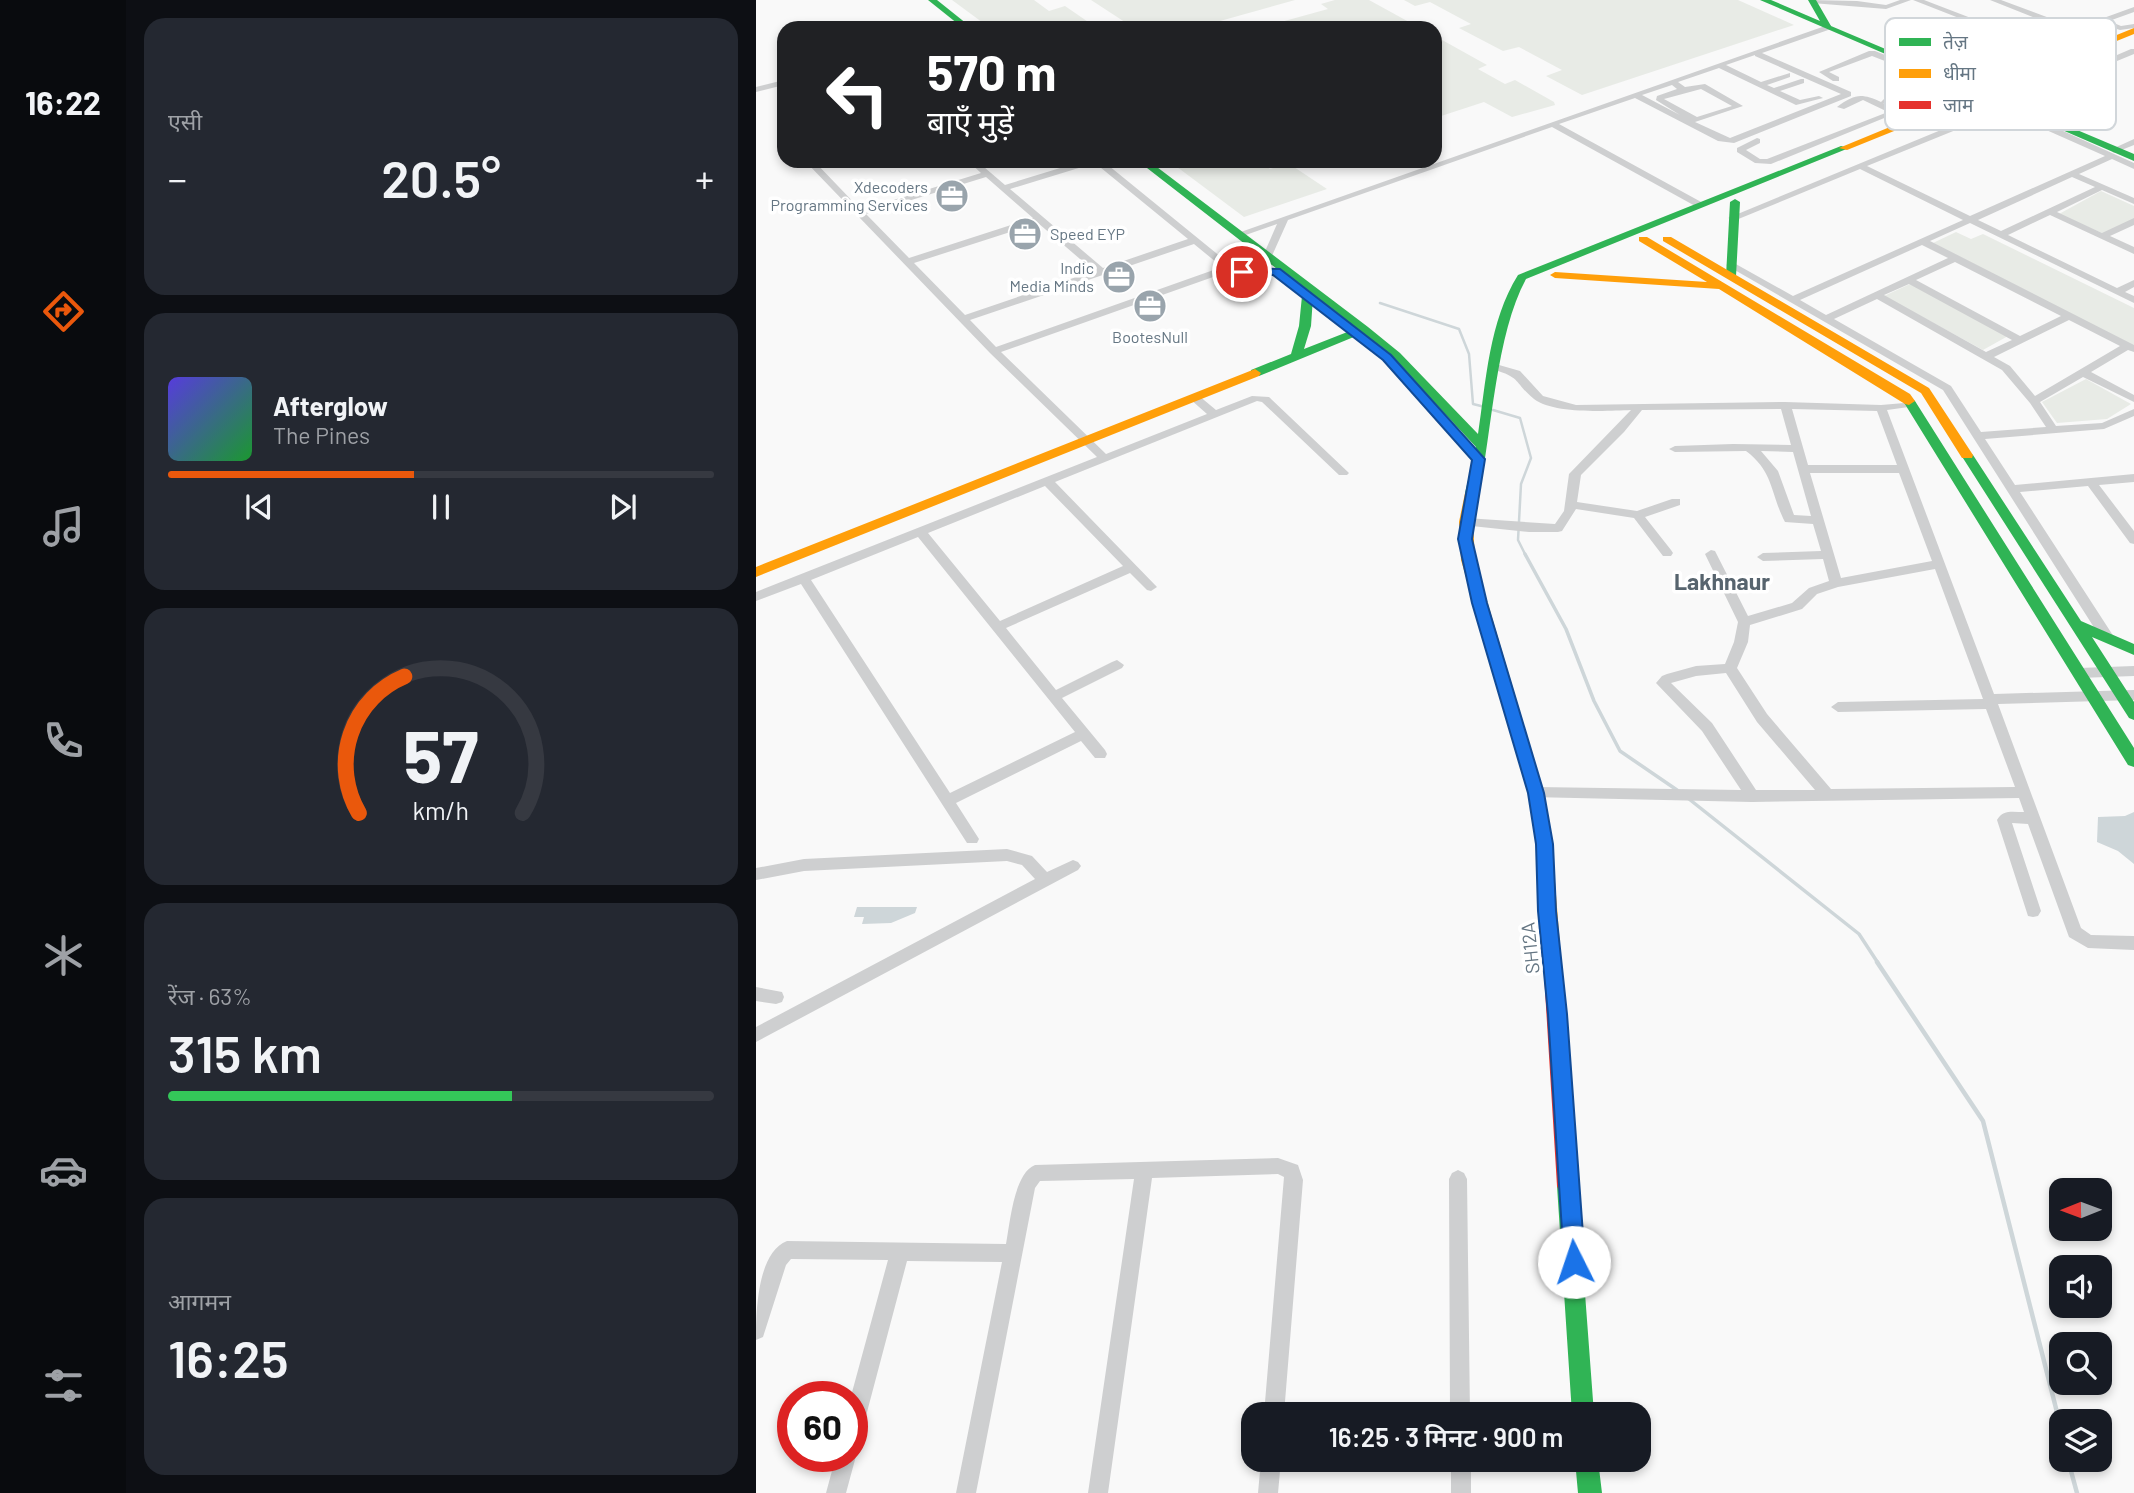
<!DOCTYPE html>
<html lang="hi">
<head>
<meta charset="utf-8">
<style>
  body { margin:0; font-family:Barlow,"Noto Sans Devanagari",sans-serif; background:#242831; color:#f1f3f6; height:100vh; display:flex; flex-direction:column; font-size:26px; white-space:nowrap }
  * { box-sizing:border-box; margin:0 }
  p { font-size:23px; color:#9ea1a6 }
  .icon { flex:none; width:38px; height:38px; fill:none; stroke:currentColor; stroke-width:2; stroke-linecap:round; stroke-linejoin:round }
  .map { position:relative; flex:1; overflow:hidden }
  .panel { display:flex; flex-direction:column; gap:18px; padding:18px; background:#0d0f14; width:630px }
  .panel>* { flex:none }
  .guide { position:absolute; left:21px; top:21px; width:665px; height:147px; border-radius:21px; box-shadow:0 4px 10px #0003; background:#202124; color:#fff; overflow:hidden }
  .needle { width:46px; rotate:269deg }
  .fabs { position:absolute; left:1293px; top:1178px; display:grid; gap:14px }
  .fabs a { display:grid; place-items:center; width:63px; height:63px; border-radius:14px; background:#171b24; box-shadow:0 4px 10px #0003; font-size:35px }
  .speed { position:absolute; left:21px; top:1381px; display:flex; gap:14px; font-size:35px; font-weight:700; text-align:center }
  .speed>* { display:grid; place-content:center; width:91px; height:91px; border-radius:50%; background:#171b24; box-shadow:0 4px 10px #0003; line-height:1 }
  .speed .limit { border:10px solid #d22; background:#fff; color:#111 }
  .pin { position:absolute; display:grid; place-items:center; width:60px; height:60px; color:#fff; margin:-30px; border:4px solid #fff; border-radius:50%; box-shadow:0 2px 7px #0007 }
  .me { position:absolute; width:77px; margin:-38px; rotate:356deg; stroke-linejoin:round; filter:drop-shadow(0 0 5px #0008) }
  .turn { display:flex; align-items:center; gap:24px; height:147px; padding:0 35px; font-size:32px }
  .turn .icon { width:91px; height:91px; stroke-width:2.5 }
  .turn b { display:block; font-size:49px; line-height:60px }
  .big { font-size:52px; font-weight:600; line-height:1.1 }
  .panel .widget { flex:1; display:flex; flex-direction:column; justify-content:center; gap:10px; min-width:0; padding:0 24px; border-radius:21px; background:#242831 }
  .panel .dial { align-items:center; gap:0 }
  .dial svg { height:182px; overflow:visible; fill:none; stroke:#363941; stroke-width:7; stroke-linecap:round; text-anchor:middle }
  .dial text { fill:#f1f3f6; stroke:none }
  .song { display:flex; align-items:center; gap:21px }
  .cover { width:84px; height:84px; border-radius:10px; background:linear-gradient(135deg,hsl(250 70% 55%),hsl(130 70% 35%)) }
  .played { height:7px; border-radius:4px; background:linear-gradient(90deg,#ea580c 45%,#363941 45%) }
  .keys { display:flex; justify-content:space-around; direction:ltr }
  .heat { display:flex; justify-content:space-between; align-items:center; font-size:38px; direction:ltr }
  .charge { height:10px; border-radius:5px; background:linear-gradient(90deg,#34c759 63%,#363941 0) }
  .trip { position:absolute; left:485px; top:1402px; width:410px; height:70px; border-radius:21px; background:#171b24; box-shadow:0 4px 10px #0003; font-weight:600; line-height:70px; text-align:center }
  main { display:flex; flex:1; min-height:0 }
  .tab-bar { display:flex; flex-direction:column; width:126px; justify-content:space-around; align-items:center; background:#090b0e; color:#9ea1a6 }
  .tab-bar .icon { width:49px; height:49px }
  .tab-bar .active { color:#ea580c }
  .tab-bar b { font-size:32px; color:#f1f3f6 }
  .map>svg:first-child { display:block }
  .green { fill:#e8ebe6 }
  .water { fill:#ced6d9 }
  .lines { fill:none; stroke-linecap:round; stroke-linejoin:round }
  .stream-far2 { stroke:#ced6d9; stroke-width:2.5 }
  .stream-far1 { stroke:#ced6d9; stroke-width:3.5 }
  .stream { stroke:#ced6d9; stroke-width:4.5 }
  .street { fill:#cecfd0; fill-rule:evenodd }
  .fast { fill:#30b455; fill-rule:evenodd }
  .slow { fill:#ff9f0a; fill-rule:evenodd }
  .jam { fill:#e5322d; fill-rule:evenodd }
  .route { fill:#1a73e8; stroke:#114b97; stroke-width:2 }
  .labels { text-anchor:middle; stroke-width:7; stroke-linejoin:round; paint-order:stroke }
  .far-poi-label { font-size:16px; fill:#657683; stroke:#fff; text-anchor:end }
  .street-label { font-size:19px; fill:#657683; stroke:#fff }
  .quarter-label { font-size:23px; font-weight:bold; fill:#57646e; stroke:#fff }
  .key { fill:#fff; stroke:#d1d6da; stroke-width:2 }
  .key-label { font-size:19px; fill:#657683 }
</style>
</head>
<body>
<main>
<nav class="tab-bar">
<b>16:22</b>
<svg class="icon active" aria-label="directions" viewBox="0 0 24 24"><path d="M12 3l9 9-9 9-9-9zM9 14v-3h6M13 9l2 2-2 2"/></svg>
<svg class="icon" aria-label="music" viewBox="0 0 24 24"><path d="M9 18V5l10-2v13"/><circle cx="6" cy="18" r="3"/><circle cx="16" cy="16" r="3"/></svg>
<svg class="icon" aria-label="phone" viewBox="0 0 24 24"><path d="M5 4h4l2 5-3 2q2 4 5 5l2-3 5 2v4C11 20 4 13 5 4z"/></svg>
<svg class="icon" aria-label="climate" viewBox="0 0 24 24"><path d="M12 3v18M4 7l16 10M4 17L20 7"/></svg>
<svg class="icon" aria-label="car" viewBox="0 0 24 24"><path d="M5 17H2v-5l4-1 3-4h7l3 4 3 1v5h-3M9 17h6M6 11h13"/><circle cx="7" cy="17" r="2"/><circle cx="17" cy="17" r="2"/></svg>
<svg class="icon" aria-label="filters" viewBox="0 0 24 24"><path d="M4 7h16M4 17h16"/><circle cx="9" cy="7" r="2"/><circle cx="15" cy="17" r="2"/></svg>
</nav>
<section class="panel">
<div class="widget"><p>एसी</p>
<div class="heat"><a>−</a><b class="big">20.5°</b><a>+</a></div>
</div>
<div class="widget">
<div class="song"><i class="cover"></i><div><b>Afterglow</b><p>The Pines</p></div></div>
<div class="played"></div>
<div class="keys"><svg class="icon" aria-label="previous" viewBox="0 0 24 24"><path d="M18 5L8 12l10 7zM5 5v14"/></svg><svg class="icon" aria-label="pause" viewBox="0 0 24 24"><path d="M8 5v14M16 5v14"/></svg><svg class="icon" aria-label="next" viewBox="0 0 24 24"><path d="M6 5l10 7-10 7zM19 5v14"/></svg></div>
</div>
<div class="widget dial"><svg viewBox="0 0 100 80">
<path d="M14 69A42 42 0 1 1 86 69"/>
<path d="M14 69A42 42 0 0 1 34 9" stroke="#ea580c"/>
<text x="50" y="56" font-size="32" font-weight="700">57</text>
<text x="50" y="72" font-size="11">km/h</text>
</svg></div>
<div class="widget"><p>रेंज · 63%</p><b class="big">315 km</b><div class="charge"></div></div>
<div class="widget"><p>आगमन</p><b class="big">16:25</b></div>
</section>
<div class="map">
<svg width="1378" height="1493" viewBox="0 0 1378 1493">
  <rect width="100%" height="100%" fill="#f9f9f9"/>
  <path class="green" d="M196,0h82l15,11 16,-5 32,22h-107z
    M335,0h204l-100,28h-61z
    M579,0h34l51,28h-161l69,-19 -7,-5z
    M648,0h334l56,25 -212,70 -36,-19 16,-6 -43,-23 -16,4 -44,-23 12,-4 -41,-22 -15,4z
    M679,36l52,29 -9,4 27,15 10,-4 39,22 1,3 -43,12 -28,-15 -49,16z
    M413,161h90l11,8 18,-6 39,26 -83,28z
    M1345,191l33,15v13l-30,15 -45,-20z
    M1200,232l15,7 12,-5 151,74v38l-201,-103z
    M1154,284l98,52 -25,14 -99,-54z
    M1330,379l45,25 -24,15 -50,4 -15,-21z"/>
  <path class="water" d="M1378,812v52l-16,-13 -21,-9 1,-25 27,-1z
    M101,907h60l-2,6 -24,10 -29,1 2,-7h-10z"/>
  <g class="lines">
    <path class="stream-far2" d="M624,303l79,26 10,25 4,50 12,3
      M737,410l27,8 11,40 -10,26 -3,56 8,16"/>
    <path class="stream-far1" d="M769,554l41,75 28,72 26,50 57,39
      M933,799l170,135 19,29"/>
    <path class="stream" d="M1121,962l106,159 79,311
      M1312,1460l9,33"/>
    <path class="street" d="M1053,0l48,1 29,4 14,-5h11l-25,9 -74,-6z
      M1157,0h11l86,33 35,-11 -55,-22h11l75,28 58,-21v5l-25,9 12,5 13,-2v4l-14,2 -18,-6 -26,9 -25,-9 -41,14z
      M1072,25h3v4l-69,24 89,39v4l-117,47 -16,-2 -83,-43 -76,26 144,79v4h-6l-145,-80 -264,93 -17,38 -8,-2 14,-32 -37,13 -5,-3zM999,55v1l86,38 -111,44 -35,-16 48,-16 -38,-22 -20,3 -7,-5 41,-14 77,37 27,-7 -4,-2 -19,4 -20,-9 24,-8v-4h-3l-27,9 -7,-3 23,-8v-4l-29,9 -35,-17zM916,85l5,4 -20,7 -1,4 24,15 -38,-20zM945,89l31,17 -35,11 -33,-18z
      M1375,49h3v5l-80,33 -7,-2z
      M1113,51h6l40,16 4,38 -24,1 -12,-3 16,9 -128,52 -16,-1 -18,-11v-4l20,-10 3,1v4l-14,7 14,9h7l121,-47 -25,-12 -19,9 -7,-2c18,-13 24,-14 44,-5l3,-3 11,3 17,-1 -4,-31 -36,-14 -43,16 10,5v4h-6l-14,-9z
      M28,80v5l-28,7v-5z
      M1214,118l4,3 -1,2 -106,43 103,50 135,-60 -70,-31v-4h6l93,42v6l-22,-10 -33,15 55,24v6l-32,-14 -45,22 45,21 32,-15v7l-24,11 24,11v7l-84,-39 -42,20 109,53 17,-8v7l-9,5 9,4v7l-164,-80 -40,18 204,104v7l-6,-2 -37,22 43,23v7l-51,-25 -43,25 16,24 46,-3 32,-14v7l-30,13 -119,10 30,46 119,-11v8l-35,3 35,46v13l-4,-1 -42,-57 -68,6 94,145 -7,4 -5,-1 -159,-250 -217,-125 8,-2 59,33 170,-76 -103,-51 -124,51 -8,-2zM1316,177l23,10 -94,44 -23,-11zM1166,245l26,13 -122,57 -26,-15zM1199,262l106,54 -41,20 -104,-56zM1153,284l103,56 -26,12 -102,-57zM1121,299l125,71 28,33 16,24 -65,5 -30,-46 -117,-67zM1313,320l51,26 -85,50 -25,-30 -16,-9z
      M1378,139v6l-20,8 -4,-3z
      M49,161h9l47,49 120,-37 -13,-12h9l28,24 78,-24h20l129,105 21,4 23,-1 5,3c-14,9 -36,2 -51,-1l-229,81 105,102 101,-40 -17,-15v-4h8l18,15 36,-14 17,1 80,76 -2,2h-8l-77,-73 -5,-1 -202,81 102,105 -6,4 -4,-1 -17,-17 -124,55 50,62 56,-28 5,-2 7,5 -2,3 -60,30 43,52 2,4 -2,4h-10l-14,-17 -125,62 23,36 -2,4h-10l-166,-259 -45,17v-9l341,-135 -107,-104zM339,163l93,76 -85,29 -93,-79zM230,177l47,41 -124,40 -43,-44zM282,223l56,48 -129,44 -51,-52zM438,244l28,23 -226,80 -26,-27zM289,486l78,80 -123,55 -72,-88zM162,537l157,195 -125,61 -139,-213z
      M743,365l21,6 23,25 33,9 209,-3 96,3 35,-3v4l-29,4 107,284 140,-4v10l-136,4 83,224 10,7 43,1v14l-46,-2 -19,-11 -41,-113 -16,-1 29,88 -3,5 -5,1 -5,-1 -31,-96c6,-11 16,-8 27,-8l-5,-14 -267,4 -221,-5 -2,-4 2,-4 5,-2 205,3 -39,-59 -46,-48 6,-7 5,-2 29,-8 29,-2 9,-22 4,-20 -33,-68 6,-4 4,1 33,65 44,-13 17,-15 20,-7 -6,-22 -60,2 -6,-4 6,-4 58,-2 -8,-27 -28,-2c-15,-29 -11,-50 -39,-71l-71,1 -6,-3 6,-3 58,-2 58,1 -10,-36 -139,1 -18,22 -43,43 -4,27 60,9 35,-12h8v6l-35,12 26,33 2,3 -2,3h-8l-29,-38 -58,-9 -14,22 -4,1h-29l-67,-7 -2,-3 6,-4 89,6 9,-13 5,-37 62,-64c-25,1 -78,4 -97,-11 -19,-15 -12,-21 -39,-29v-4zM1036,409l85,2 20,54h-89zM1005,451l32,1 18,64 -17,-1 -16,-44zM1054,473h89l33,88 -91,17zM1179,569l48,130 -145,3 -7,5 7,5 148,-3 29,78 -184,2 -64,-75 -30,-46 11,-26 2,-17 52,-16 15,-15 21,-7zM970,673l31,49 58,68h-59l-44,-67 -41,-40 25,-7z
      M1378,666v10l-55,2 -7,-5 7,-5z
      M251,849l25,7 15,16 26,-12 5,2 3,4 -3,4 -322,172v-15l279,-148 -13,-14 -15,-4 -203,10 -48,9v-12l48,-9z
      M0,987l26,5 2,5 -2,5 -6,2 -20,-3z
      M522,1158l20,7 5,15 -19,234h-20l20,-237 -6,-3 -126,4 -44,315h-20l46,-314 -94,2 -5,7 -59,305h-20l46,-231 -95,-1 -45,170 -3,7 -7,3 -1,-45 37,-136 -97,-1 -5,6 -23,72 -7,3c0,-28 1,-87 31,-99l219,3c4,-21 8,-71 29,-79z
      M702,1170l6,3 3,6 3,235h-20l-1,-235 3,-6z
      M96,1448l4,8 -10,37h-20l10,-37h16z
      M505,1460h20l-3,33h-20z
      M695,1460h20v33h-20z"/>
    <path class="fast" d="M172,0h9l35,28h-9z
      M1004,0h11l49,21 -12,-21h8l15,26 303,128v7z
      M1085,146l8,2 -323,131c-30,55 -34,151 -47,214l-7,4 -7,-4 11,-46 -84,-90 -31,-23 -102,42h-8v-6l40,-16 8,-28 3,-30 6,-3 -170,-132h11l219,166 32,26 78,81c8,-52 11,-113 40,-159zM557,297l42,32 -51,20 7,-23z
      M979,199l5,3 -4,74 -5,3 -5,-3 4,-74z
      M1153,397l6,4 219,347v19l-6,-2 -225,-364z
      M1211,451l6,4 108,166 53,23v11l-42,-18 42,65v18l-5,-2 -168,-263z
      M811,1176l7,3 3,7 17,228h-22l-15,-228 3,-7z
      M819,1460h23l4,33h-24z"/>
    <path class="slow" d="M1378,28v6l-287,116 -8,-2 177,-73 -74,-3 -4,-3 1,-2 86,5z
      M1291,72l4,3 13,48 -8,-2 -13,-46z
      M883,237h8l263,157 5,7 -6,4 -4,-1 -186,-115 -164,-11 -5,-3 5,-3 152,10 -68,-41z
      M907,237h8l258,151 44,67 -1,3h-10l-41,-65 -258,-152z
      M499,369l6,4 -2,3 -503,201v-10z
      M716,489l7,4 -6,29 2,38 69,233 8,51 9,114 -3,5 -6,3 -6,-3 -3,-5 -7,-114 -8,-51 -67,-233 -2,-38 6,-29z"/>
    <path class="jam" d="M1175,68l4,3 10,38 -5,3 -5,-3 -8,-38z
      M1182,116l102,5 5,3 -5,3 -105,-6v-4z
      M796,950l6,3 3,5 16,228 -3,7 -7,3 -7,-3 -3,-7 -14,-228 3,-5z"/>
  </g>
  <path class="route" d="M486,268l38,1 111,86 94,104 -13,80 15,64 57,190 9,51 3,67 11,103 18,248 -3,7 -8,3 -7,-3 -3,-7 -16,-248 -10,-103 -2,-67 -8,-51 -56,-190 -14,-64 14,-79 -89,-100 -110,-85 -35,-1 -2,-2z"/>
  <defs>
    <symbol id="office-disc" viewBox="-11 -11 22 22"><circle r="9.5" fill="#99a4ac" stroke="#fff"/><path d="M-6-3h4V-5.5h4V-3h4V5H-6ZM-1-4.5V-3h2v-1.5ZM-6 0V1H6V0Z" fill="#fff"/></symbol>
  </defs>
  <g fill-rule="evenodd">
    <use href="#office-disc" x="177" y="177" width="38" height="38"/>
    <use href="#office-disc" x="250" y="215" width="38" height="38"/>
    <use href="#office-disc" x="344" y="258" width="38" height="38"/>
    <use href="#office-disc" x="375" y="287" width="38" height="38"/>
  </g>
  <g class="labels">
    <g class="far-poi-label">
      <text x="172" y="193">Xdecoders<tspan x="172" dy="18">Programming Services</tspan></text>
      <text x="294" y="240" text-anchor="start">Speed EYP</text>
      <text x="338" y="274">Indic<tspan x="338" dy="18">Media Minds</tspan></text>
      <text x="394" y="343" text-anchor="middle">BootesNull</text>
    </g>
    <g class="street-label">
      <text transform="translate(774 948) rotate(-96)" y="7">SH12A</text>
    </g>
    <g class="quarter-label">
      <text x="966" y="590">Lakhnaur</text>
    </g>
  </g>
  <rect x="1129" y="18" width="231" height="112" rx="10" class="key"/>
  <rect x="1143" y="38" width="32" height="8" fill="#30b455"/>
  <rect x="1143" y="69" width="32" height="9" fill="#ff9f0a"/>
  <rect x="1143" y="101" width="32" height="8" fill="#e5322d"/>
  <g class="key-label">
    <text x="1187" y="49">तेज़</text>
    <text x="1187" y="80">धीमा</text>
    <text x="1187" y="112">जाम</text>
  </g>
</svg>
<div class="fabs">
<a><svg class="needle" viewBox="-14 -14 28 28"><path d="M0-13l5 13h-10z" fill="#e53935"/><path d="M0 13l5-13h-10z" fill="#9ea1a6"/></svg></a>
<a><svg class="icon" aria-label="sound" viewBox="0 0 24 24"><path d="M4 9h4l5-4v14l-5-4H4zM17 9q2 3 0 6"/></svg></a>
<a><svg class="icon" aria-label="search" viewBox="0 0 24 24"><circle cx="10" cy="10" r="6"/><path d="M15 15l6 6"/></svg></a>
<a><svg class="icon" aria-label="layers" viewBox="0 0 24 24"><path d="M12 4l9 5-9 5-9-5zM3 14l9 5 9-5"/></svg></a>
</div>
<div class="speed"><div class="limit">60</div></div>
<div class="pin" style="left:486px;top:272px;background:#d93025"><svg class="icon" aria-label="arrive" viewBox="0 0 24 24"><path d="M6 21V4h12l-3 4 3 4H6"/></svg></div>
<svg class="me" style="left:818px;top:1262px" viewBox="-20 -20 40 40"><circle r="19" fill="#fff"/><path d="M0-13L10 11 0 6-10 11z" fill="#1a73e8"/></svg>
<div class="trip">16:25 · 3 मिनट · 900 m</div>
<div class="guide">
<div class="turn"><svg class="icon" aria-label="left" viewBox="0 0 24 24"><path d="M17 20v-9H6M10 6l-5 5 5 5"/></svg><div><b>570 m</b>बाएँ मुड़ें</div></div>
</div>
</div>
</main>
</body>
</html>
